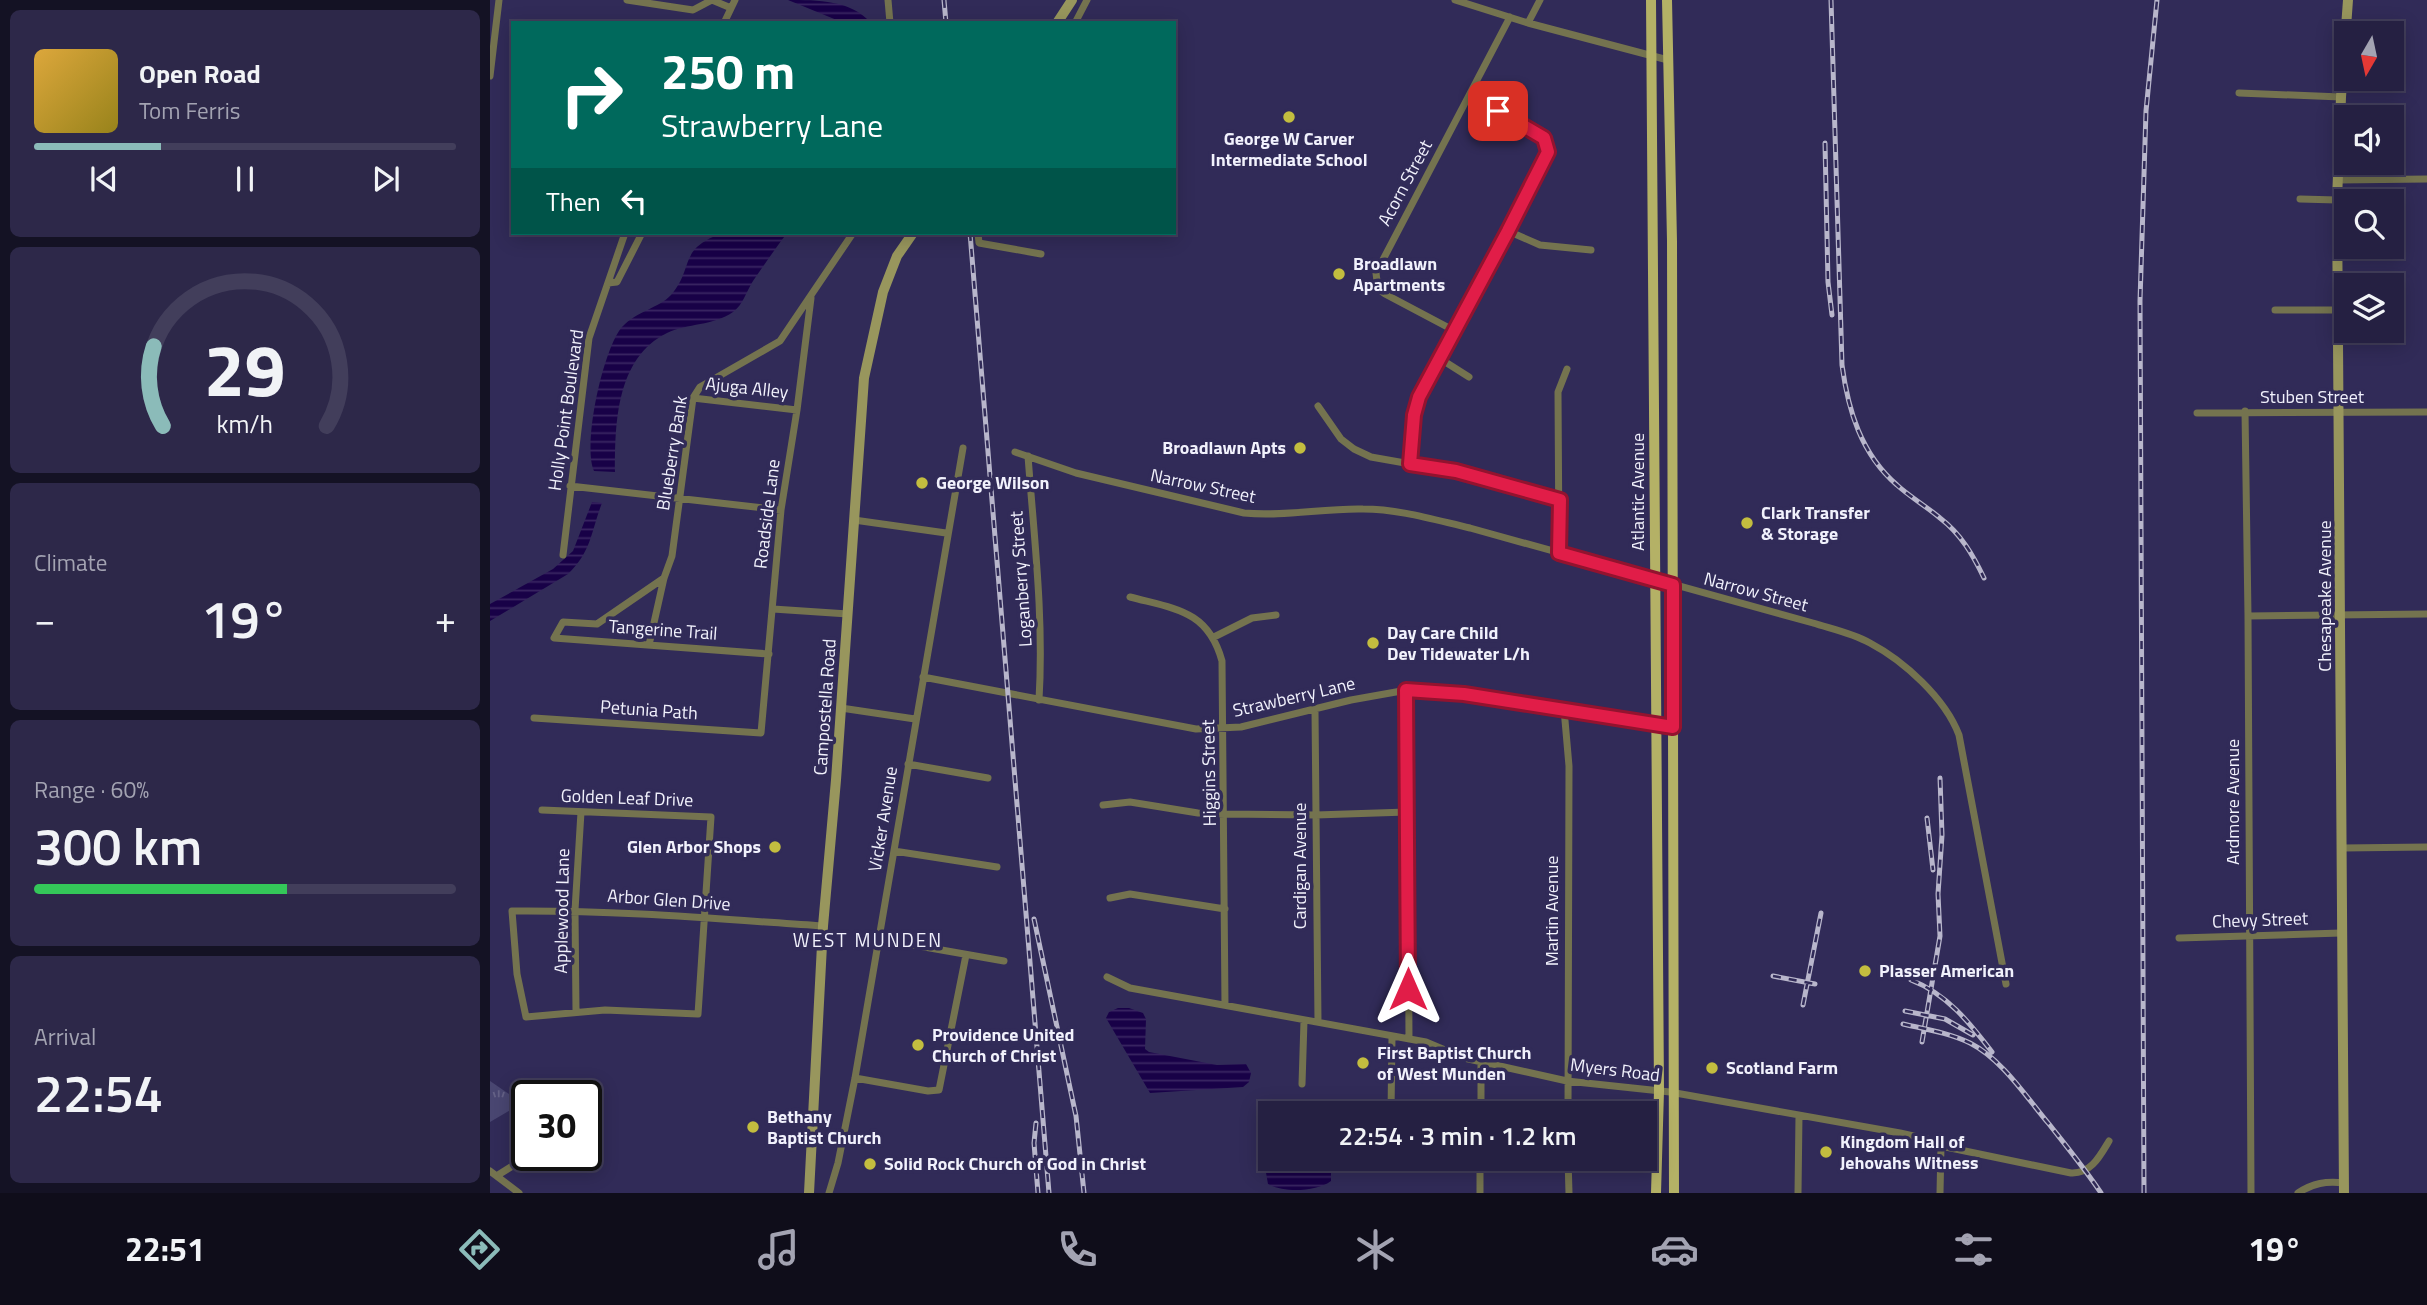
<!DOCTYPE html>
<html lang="en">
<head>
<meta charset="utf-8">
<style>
  body { margin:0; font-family:"Titillium Web",sans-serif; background:#2d2849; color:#f1f3f6; height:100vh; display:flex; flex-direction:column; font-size:26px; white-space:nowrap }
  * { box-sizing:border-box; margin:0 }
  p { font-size:23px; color:#a3a3b2 }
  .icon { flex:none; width:38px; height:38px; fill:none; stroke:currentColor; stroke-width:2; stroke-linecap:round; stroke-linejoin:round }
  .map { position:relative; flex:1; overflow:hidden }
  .panel { display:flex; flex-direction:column; gap:10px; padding:10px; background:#141224; width:490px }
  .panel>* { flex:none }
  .banner { position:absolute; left:21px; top:21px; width:665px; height:214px; border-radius:0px; box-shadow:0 4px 18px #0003,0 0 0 2px #423e5b; background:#00695c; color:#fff; overflow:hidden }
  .needle { width:46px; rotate:189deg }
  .buttons { position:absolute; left:1844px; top:21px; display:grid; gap:14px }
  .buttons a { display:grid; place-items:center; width:70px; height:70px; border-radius:0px; background:#252042; box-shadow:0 4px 18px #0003,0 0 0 2px #423e5b; font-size:35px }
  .speed { position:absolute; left:21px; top:1080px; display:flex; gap:14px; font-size:35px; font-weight:700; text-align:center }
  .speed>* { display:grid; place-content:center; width:91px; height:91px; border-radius:50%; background:#252042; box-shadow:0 4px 18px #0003,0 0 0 2px #423e5b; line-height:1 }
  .speed .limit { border:4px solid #111; border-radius:10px; background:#fff; color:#111 }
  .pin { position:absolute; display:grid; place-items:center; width:60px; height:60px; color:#fff; margin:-30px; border-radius:14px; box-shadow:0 4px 10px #0006 }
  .me { position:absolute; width:77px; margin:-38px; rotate:0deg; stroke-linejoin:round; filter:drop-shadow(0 0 5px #0008) }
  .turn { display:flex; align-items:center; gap:24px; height:147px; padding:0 35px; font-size:32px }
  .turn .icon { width:91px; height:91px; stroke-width:2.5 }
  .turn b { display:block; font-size:49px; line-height:60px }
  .then { display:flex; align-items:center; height:66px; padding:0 35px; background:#0003; gap:14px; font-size:26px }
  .big { font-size:52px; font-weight:600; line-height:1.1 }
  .panel .widget { flex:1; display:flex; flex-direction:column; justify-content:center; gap:10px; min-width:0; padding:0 24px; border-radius:10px; background:#2d2849 }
  .panel .dial { align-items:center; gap:0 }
  .dial svg { height:182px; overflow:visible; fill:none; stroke:#423e5b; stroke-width:7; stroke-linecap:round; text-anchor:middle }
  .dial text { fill:#f1f3f6; stroke:none }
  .song { display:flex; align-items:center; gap:21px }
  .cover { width:84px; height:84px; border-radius:10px; background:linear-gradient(135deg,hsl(40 70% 55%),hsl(50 70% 35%)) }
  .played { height:7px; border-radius:4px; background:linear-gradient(90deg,#8bbbb9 30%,#423e5b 30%) }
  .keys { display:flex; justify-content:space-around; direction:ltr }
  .heat { display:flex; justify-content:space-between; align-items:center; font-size:38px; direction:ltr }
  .charge { height:10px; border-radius:5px; background:linear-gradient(90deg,#34c759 60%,#423e5b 0) }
  .trip { position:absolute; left:768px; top:1101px; width:399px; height:70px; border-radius:0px; background:#252042; box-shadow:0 4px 18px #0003,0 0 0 2px #423e5b; font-weight:600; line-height:70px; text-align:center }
  .dock { display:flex; height:112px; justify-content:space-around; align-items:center; background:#0f0d1a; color:#a3a3b2 }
  .dock .icon { width:49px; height:49px }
  .dock .selected { color:#8bbbb9 }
  .dock b { font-size:32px; color:#f1f3f6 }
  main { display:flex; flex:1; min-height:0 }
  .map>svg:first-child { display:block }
  .park { fill:url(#park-tufts) }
  .water { fill:url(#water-rules) }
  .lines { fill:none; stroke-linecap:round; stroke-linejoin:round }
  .street { stroke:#74734f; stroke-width:7 }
  .secondary { stroke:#98965d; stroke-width:10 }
  .primary { stroke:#b4b166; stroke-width:10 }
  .rail-casing { stroke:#b8b6cb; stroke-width:5 }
  .rail { stroke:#312b58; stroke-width:2.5; stroke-dasharray:8; stroke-linecap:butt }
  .route-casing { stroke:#92132f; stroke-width:18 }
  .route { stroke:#e11d48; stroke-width:12 }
  .poi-dot { fill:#c3bd3f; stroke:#312b58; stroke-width:2.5 }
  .labels { text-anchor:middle; stroke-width:7; stroke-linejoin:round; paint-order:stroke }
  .poi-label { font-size:18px; font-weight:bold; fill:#f1f1fc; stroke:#312b58; text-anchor:start }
  .street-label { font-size:18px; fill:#f1f1fc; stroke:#312b58 }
  .neighbourhood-label { font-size:19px; letter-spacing:2px; fill:#f1f1fc; stroke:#312b58 }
</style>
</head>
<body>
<main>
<section class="panel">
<div class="widget">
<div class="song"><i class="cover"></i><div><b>Open Road</b><p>Tom Ferris</p></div></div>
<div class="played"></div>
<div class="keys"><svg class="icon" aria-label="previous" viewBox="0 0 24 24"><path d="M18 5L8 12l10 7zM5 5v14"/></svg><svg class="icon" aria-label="pause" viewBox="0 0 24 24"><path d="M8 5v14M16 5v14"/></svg><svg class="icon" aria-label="next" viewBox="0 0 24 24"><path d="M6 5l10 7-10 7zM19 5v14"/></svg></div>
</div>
<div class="widget dial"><svg viewBox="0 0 100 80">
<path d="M14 69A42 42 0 1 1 86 69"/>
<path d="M14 69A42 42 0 0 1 10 34" stroke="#8bbbb9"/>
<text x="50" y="56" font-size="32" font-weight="700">29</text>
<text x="50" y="72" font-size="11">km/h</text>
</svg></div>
<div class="widget"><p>Climate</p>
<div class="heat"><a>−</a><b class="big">19°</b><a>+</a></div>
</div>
<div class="widget"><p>Range · 60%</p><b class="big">300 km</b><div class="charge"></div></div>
<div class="widget"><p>Arrival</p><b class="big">22:54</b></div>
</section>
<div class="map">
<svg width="1937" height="1193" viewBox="0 0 1937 1193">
  <defs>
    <pattern id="park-tufts" width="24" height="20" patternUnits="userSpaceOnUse" patternTransform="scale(1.75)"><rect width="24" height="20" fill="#494671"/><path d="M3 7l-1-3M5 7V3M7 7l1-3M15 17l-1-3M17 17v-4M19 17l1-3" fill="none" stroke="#646186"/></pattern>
    <pattern id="water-rules" width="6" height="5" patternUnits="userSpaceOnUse" patternTransform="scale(1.75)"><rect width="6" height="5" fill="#180147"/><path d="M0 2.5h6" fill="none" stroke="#3a2662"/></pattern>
  </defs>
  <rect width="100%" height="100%" fill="#312b58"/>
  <path class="park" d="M0,1081l29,20 -2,5 -27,16z"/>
  <path class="water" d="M298,0c30,0 63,0 83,23h-27z
    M233,233h64c-12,16 -23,32 -34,48 -7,11 -10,24 -20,31 -20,14 -45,11 -66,21 -51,25 -52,91 -52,139l-21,-1c-12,-26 9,-122 28,-144 15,-16 37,-19 49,-32 24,-28 6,-46 52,-62z
    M102,502l10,1c-11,28 -10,48 -34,71l-78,47v-17l63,-35 20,-18z
    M628,1008h11l14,5 3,6 -1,30 4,3 68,13 29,-1 5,9 -2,9 -6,5 -93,6 -44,-75 3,-6z
    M827,1105l11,8h-58v45l61,1v22c-15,11 -48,12 -63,3 -3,-17 -13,-68 4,-77z"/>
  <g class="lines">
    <path class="street" d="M137,0l66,10 19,-10
      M222,0l19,8
      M398,0l2,23
      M965,0l73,23 140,37
      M234,23l11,-23
      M585,23l12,-23
      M1038,23l12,-23
      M0,76l9,-76
      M1749,93l102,4
      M1848,180l89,-1
      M1810,199l37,1
      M1018,231l32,14 51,5
      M488,233l1,10 62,11
      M118,283l9,-1 25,-49
      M1785,310h64
      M963,330l-68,-36 -7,-5 -2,-16 134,-256
      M949,358l30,19
      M203,398l104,12
      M828,406l23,33 13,10 17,8 85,15 104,28
      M1755,411l3,205 3,577
      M1707,413l230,-1
      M525,452l61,21 168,40c40,4 79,-5 119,-4 36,0 72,11 107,19l343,95c19,6 39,10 57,20 34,18 75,55 89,92l47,249
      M538,456c6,81 16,162 11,244
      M920,464l4,-49 5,-18 89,-166 40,-79 -4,-15 -10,-6 -64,-35
      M80,486l211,24
      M364,520l92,13
      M1069,553l-1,-161 9,-23
      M73,555l26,-217 36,-105
      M174,578l-67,46 -34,-2 -9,16 215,16
      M640,597c45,12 78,13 92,64l3,344
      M283,609l75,5
      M1758,616l179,-2
      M724,637l38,-19 24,-3
      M159,645l15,-67 8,-22 21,-158 7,-11 80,-46 73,-108
      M433,677l273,52 45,-2 110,-27 56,-10 41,1 225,36
      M917,690l2,349
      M351,708l74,11
      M1074,709l5,57 -1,347
      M825,710l3,312
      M44,718l227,15 20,-223 16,-100 14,-112
      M418,764l80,14
      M613,805l27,-3 68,11 27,1 91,1 91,-3
      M52,810l169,7 -13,197 -93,-4 -79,7 -9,-43 -5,-63c104,-1 207,8 311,15
      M1853,848l84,-1
      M404,851l103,16
      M620,898l20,-4 95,15
      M1689,938l162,-5
      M389,939l125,22
      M617,977l23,11 296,54 38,16 103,23 103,11 230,41 27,6 14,7 130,27c20,1 29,-17 38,-32
      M86,1011l-1,-101 6,-98
      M365,1078l73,13 11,-1 27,-135
      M812,1084l2,-63
      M96,1113l5,-6
      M901,1113l1,-76
      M991,1113v-51
      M1078,1158l1,35
      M900,1168l1,-10
      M0,1171l29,22
      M8,1175l32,-20
      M339,1193l9,-30 17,-85 108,-630
      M990,1193v-35
      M1308,1193l1,-78
      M1450,1193l1,-47
      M1808,1193c15,-10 28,-12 46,-10"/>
    <path class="secondary" d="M567,23l15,-23
      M319,1193l14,-267 13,-146 28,-402 19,-86 14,-36 16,-23
      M1854,1193l-7,-993 4,-103 7,-97"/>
    <path class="primary" d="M1161,0l8,1091 -3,102
      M1177,0l5,241 2,952"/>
    <defs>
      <path id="rail" d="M454,0l2,23
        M1341,0l11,365c6,45 19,89 55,120 13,12 29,21 43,33 21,16 33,37 44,60
        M1335,143l3,139 4,33
        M480,233l79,960
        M1437,818l6,52
        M544,919l42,197 8,77
        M1283,976l42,8
        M1421,980c36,14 58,42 81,72
        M1313,1005l18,-92
        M1415,1011l40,8 28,16
        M1413,1024c22,5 47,9 67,19 33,17 56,54 79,81 18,23 36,45 52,69
        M1432,1042l18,-106 -2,-42 4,-59 -2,-57
        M546,1123l-2,20 4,50
        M1654,1193l-4,-892 6,-190 11,-111"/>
    </defs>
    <use href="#rail" class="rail-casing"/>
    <use href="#rail" class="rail"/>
  </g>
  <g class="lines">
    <defs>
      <path id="route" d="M918,989l-2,-299 58,4 209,33v-142l-114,-32 1,-53 -104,-29 -46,-7 4,-49 5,-18 89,-166 40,-79 -4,-14 -46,-27"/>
    </defs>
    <use href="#route" class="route-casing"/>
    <use href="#route" class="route"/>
  </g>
  <g class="poi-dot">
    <circle cx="799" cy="117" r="7"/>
    <circle cx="849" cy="274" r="7"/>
    <circle cx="810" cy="448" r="7"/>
    <circle cx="432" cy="483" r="7"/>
    <circle cx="1257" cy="523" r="7"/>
    <circle cx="883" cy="643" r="7"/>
    <circle cx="285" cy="847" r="7"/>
    <circle cx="1375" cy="971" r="7"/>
    <circle cx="428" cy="1045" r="7"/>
    <circle cx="873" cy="1063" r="7"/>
    <circle cx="1222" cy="1068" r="7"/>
    <circle cx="263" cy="1127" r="7"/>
    <circle cx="1336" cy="1152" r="7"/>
    <circle cx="380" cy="1164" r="7"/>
  </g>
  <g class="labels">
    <g class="poi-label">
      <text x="799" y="145" text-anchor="middle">George W Carver<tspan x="799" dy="21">Intermediate School</tspan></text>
      <text x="863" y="270">Broadlawn<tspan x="863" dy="21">Apartments</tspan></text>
      <text x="796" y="454" text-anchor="end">Broadlawn Apts</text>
      <text x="446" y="489">George Wilson</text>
      <text x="1271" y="519">Clark Transfer<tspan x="1271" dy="21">&amp; Storage</tspan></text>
      <text x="897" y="639">Day Care Child<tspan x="897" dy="21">Dev Tidewater L/h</tspan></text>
      <text x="271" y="853" text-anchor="end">Glen Arbor Shops</text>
      <text x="1389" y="977">Plasser American</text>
      <text x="442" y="1041">Providence United<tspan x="442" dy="21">Church of Christ</tspan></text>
      <text x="887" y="1059">First Baptist Church<tspan x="887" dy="21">of West Munden</tspan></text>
      <text x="1236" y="1074">Scotland Farm</text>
      <text x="277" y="1123">Bethany<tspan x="277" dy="21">Baptist Church</tspan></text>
      <text x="1350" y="1148">Kingdom Hall of<tspan x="1350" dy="21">Jehovahs Witness</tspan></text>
      <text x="394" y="1170">Solid Rock Church of God in Christ</text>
    </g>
    <g class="street-label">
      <text transform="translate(915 183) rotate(-62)" y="6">Acorn Street</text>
      <text transform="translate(257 388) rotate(6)" y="6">Ajuga Alley</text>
      <text x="1822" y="403">Stuben Street</text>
      <text transform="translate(76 410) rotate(-82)" y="6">Holly Point Boulevard</text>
      <text transform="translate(182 453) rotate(-81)" y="6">Blueberry Bank</text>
      <text transform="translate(713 486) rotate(12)" y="6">Narrow Street</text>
      <text transform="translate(1148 492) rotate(-90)" y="6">Atlantic Avenue</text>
      <text transform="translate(277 514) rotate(-83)" y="6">Roadside Lane</text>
      <text transform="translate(531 579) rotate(-94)" y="6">Loganberry Street</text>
      <text transform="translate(1266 592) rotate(15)" y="6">Narrow Street</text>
      <text transform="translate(1835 596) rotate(-90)" y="6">Chesapeake Avenue</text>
      <text transform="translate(173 630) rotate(4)" y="6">Tangerine Trail</text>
      <text transform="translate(804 697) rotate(-13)" y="6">Strawberry Lane</text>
      <text transform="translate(335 707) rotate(-86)" y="6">Campostella Road</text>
      <text transform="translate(159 710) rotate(4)" y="6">Petunia Path</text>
      <text transform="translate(719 773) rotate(-91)" y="6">Higgins Street</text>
      <text transform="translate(137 798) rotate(2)" y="6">Golden Leaf Drive</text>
      <text transform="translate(1743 802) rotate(-90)" y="6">Ardmore Avenue</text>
      <text transform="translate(393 819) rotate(-81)" y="6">Vicker Avenue</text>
      <text transform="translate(810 866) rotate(-90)" y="6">Cardigan Avenue</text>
      <text transform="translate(179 900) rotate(4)" y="6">Arbor Glen Drive</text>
      <text transform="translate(72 911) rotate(-89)" y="6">Applewood Lane</text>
      <text transform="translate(1062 911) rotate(-90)" y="6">Martin Avenue</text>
      <text transform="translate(1770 920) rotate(-2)" y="6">Chevy Street</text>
      <text transform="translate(1125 1070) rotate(7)" y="6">Myers Road</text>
    </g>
    <g class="neighbourhood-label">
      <text x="378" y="947">WEST MUNDEN</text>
    </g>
  </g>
</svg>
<div class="buttons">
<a><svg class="needle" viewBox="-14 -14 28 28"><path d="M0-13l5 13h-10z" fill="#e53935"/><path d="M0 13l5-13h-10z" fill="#a3a3b2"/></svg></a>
<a><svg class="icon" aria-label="sound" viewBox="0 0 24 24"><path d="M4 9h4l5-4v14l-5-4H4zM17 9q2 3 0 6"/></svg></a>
<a><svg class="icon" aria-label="search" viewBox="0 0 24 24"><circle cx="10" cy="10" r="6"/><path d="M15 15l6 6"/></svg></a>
<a><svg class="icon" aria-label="layers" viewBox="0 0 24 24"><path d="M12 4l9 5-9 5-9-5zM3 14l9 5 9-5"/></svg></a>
</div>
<div class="speed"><div class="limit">30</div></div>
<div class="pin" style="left:1008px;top:111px;background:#d93025"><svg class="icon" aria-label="arrive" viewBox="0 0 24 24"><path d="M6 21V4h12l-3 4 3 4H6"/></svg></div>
<svg class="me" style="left:918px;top:989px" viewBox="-20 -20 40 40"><path d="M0-17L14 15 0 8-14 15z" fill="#e11d48" stroke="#fff" stroke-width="4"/></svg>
<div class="trip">22:54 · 3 min · 1.2 km</div>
<div class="banner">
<div class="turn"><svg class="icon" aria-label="right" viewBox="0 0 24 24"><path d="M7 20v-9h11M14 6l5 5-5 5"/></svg><div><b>250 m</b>Strawberry Lane</div></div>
<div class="then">Then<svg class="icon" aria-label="left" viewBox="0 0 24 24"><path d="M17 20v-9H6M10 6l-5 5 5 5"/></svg></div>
</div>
</div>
</main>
<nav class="dock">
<b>22:51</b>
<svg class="icon selected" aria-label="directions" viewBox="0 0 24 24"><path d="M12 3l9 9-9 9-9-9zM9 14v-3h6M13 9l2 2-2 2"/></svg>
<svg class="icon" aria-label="music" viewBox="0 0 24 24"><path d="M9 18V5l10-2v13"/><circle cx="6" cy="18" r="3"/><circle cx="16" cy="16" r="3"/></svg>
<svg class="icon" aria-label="phone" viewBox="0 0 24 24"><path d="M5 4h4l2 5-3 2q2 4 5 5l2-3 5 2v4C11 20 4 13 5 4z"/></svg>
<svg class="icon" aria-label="climate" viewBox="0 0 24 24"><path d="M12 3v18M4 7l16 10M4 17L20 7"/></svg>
<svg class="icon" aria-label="car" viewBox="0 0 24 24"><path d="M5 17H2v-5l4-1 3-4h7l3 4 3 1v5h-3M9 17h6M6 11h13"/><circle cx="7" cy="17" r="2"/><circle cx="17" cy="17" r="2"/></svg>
<svg class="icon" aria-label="filters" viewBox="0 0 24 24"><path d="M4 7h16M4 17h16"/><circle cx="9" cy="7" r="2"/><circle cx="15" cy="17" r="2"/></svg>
<b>19°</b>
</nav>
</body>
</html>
